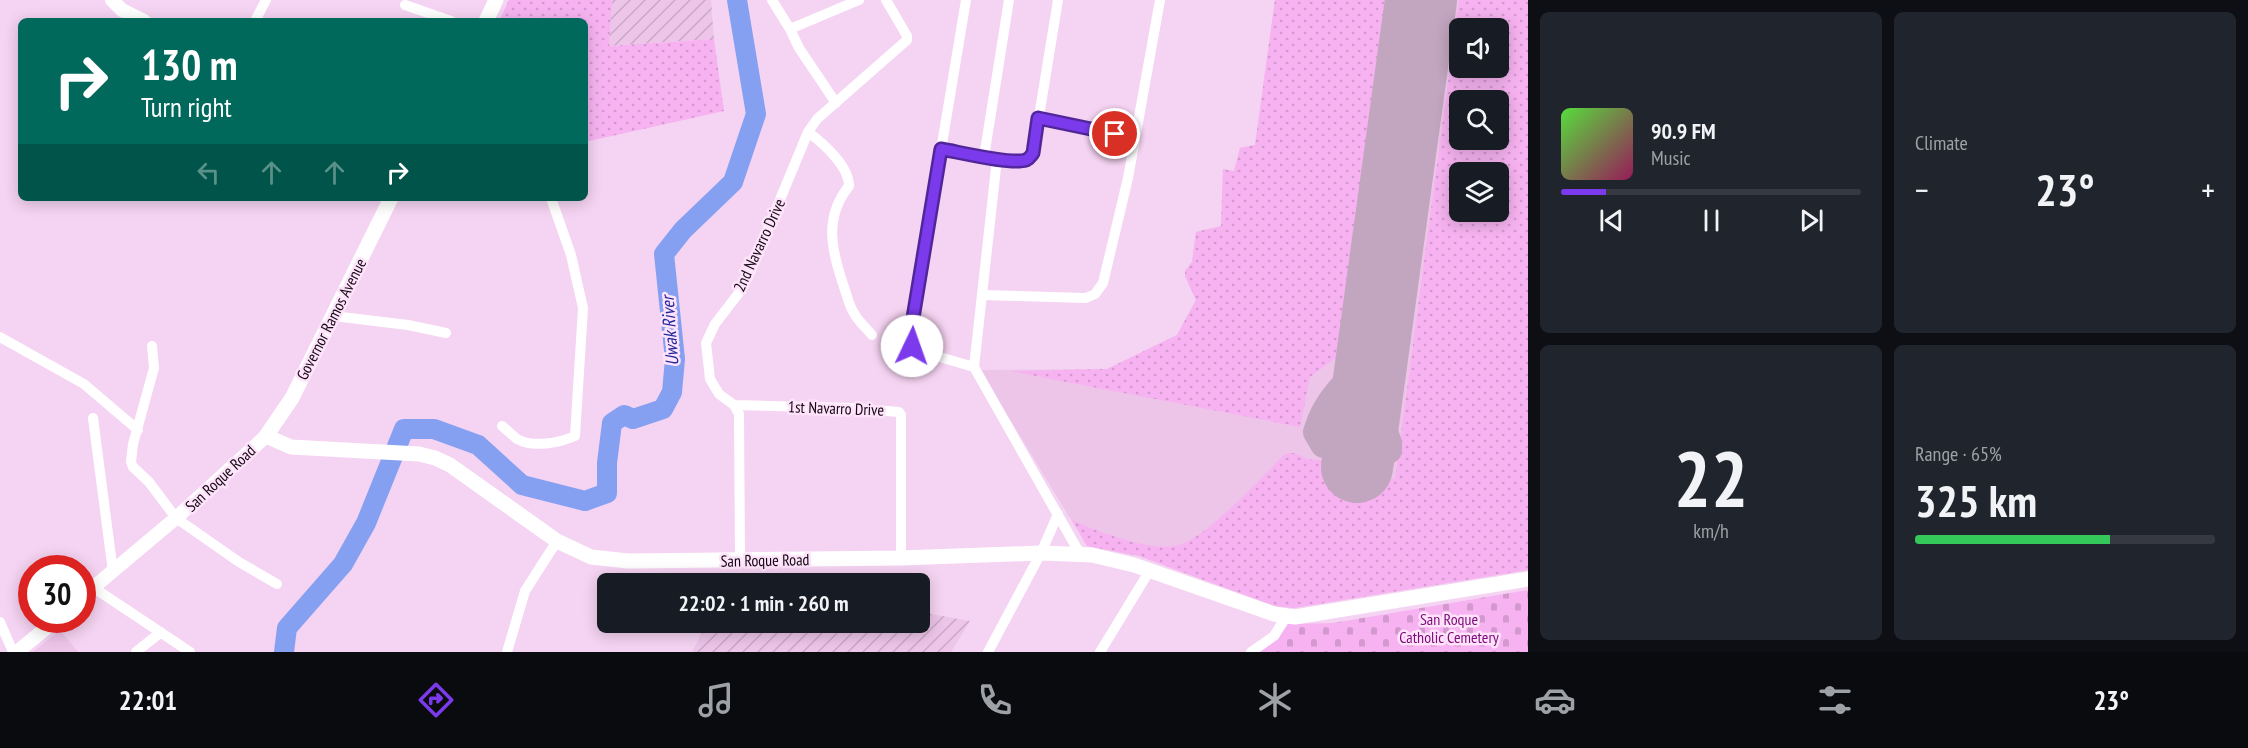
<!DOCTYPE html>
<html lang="en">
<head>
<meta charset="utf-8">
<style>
  body { margin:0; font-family:"PT Sans Narrow",sans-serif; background:#20242c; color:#f1f3f6; height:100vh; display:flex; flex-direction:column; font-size:22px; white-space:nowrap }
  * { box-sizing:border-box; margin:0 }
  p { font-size:20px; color:#9ea1a6 }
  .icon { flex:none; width:33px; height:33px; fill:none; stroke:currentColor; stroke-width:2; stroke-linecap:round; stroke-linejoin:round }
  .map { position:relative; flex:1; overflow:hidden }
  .details { display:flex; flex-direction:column; gap:12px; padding:12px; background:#0d0f14; width:720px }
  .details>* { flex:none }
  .top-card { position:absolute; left:18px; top:18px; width:570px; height:183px; border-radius:9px; box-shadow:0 3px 15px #0003; background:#00695c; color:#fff; overflow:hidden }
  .fabs { position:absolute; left:1449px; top:18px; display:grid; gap:12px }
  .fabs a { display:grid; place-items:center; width:60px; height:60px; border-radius:9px; background:#171b24; box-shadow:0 3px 15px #0003; font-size:30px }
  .speed { position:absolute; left:18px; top:555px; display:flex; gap:12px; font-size:30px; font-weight:700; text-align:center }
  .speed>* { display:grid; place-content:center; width:78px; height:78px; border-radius:50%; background:#171b24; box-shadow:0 3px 15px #0003; line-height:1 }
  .speed .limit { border:9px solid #d22; background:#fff; color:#111 }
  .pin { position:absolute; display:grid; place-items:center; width:51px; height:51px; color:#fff; margin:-26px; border:3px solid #fff; border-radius:50%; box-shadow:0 2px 6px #0007 }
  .me { position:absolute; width:66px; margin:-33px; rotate:3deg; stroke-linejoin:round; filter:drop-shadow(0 0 4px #0008) }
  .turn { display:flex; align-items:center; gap:21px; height:126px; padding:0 24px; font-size:27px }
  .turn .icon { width:78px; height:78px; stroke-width:2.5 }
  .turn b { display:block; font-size:42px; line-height:51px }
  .lanes { display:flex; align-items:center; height:57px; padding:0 24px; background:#0003; justify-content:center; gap:30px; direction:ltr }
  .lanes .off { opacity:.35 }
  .big { font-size:45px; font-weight:800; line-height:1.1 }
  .details .tile { flex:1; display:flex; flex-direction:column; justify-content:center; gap:9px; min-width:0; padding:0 21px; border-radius:9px; background:#20242c }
  .details .dial { align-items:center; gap:0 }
  .dial b { font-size:78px; line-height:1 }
  .song { display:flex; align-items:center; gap:18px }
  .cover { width:72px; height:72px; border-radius:9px; background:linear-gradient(135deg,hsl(110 70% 55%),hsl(330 70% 35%)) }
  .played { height:6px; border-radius:3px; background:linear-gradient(90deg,#7c3aed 15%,#363941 15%) }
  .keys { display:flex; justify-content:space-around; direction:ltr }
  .heat { display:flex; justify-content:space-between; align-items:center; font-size:33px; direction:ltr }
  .charge { height:9px; border-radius:4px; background:linear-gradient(90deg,#34c759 65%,#363941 0) }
  .details .tiles { flex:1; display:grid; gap:12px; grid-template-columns:repeat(2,1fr) }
  .trip { position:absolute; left:597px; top:573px; width:333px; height:60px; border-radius:9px; background:#171b24; box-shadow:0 3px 15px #0003; font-weight:800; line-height:60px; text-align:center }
  .tabs { display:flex; height:96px; justify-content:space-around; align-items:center; background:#090b0e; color:#9ea1a6 }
  .tabs .icon { width:42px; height:42px }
  .tabs .active { color:#7c3aed }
  .tabs b { font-size:27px; color:#f1f3f6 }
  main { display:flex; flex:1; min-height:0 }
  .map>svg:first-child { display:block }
  .built { fill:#edc5e9; fill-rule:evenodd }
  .industrial { fill:url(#industrial-furrows) }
  .grass { fill:url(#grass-dots); fill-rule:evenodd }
  .cemetery { fill:url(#cemetery-stones) }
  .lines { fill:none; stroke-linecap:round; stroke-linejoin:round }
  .river { stroke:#85a0f1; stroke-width:20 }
  .taxiway { stroke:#c2a5bf; stroke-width:28 }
  .runway { stroke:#c2a5bf; stroke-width:72 }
  .minor { stroke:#fff; stroke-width:10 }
  .tertiary { stroke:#fff; stroke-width:14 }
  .secondary { stroke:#fff; stroke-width:15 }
  .route-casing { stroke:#51269a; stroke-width:15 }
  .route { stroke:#7c3aed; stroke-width:10 }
  .labels { text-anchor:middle; stroke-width:5; stroke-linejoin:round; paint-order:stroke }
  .street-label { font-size:16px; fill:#130812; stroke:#fee3fb }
  .park-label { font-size:16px; fill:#7d097a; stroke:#fee3fb }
  .water-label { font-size:18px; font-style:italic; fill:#1d289c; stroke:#fee3fb }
</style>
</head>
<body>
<main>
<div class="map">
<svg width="1528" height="652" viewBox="0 0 1528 652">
  <defs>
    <pattern id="industrial-furrows" width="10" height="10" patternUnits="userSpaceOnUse" patternTransform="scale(1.5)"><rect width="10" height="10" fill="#edc5e9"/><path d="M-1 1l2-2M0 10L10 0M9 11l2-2" fill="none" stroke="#caa8c7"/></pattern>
    <pattern id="grass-dots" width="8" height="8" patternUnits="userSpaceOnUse" patternTransform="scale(1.5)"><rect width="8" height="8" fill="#f7b3f1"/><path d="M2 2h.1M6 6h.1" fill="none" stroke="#d398ce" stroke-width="1.8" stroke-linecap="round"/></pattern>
    <pattern id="cemetery-stones" width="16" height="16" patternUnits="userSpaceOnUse" patternTransform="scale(1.5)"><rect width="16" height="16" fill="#f7b3f1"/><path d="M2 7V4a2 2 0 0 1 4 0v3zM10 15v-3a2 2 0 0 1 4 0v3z" fill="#d398ce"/></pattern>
  </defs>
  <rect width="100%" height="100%" fill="#f5d3f2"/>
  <path class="built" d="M1275,0h253v570l-234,38 -19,-2 -136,-50 -52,-10 -107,-176 127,-1 70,-34 19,-35 -11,-24v-5l7,-9 4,-30 25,-6 2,-57 11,2 6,-23 15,-3zM1460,28h38v40h-38zM1460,100h38v40h-38zM1460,172h38v40h-38z
    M60,630l18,22h-45z"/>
  <path class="industrial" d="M612,0h99l3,39 -106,7z
    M920,612l50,9 -19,31h-259l15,-29 213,-1z"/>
  <path class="grass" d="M509,0h103l-3,46 105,-7 10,72 -139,31v-121h-86z
    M1275,0h110l-49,358 -26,19 -10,50 -290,-56 97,-2 70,-34 19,-35 -11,-24v-5l7,-9 4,-30 25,-6 2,-57 11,2 6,-23 15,-3z
    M1459,0h69v570l-234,38 -19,-2 -136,-50 -52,-10 -15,-26c24,11 81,33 107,25 31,-10 80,-66 105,-90 10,-4 12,-1 21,3 5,2 11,2 17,2l-1,10 74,9zM1460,28h38v40h-38zM1460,100h38v40h-38zM1460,172h38v40h-38z"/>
  <path class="cemetery" d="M1528,590v62h-272l19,-12 13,-16 45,-1z"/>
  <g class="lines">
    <path class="river" d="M284,652l3,-24 56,-64 23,-41 38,-94h30l44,16 44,40 63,16 22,-8v-30l5,-40 12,-8 9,4 30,-10 9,-17 3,-33 -11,-105 19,-24 50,-48 23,-68 -19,-114"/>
    <path class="taxiway" d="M1366,406l-24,36 -7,3 -11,-1 -7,-12c9,-32 31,-51 55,-71
      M1349,432c5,17 23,28 39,18v-7l-20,-53"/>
    <path class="runway" d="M1357,467l64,-467"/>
    <path class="minor" d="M772,0l18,29 9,19 37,55
      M966,0l-56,336 2,10 7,5 55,16
      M405,5l46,16
      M255,21l11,-21
      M790,29l69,-29
      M1038,118l96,20
      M808,132c15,11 41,34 41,54 -26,32 -17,66 -5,101 3,8 5,19 10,26 4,8 12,15 18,22
      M941,149c19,3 70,16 85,11 4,-2 4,-3 7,-7l25,-153
      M984,157l25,-157
      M997,159l-23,208 106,187
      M982,295l104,3 9,-4 8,-11 25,-105 32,-178
      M333,316l75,9 38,8
      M0,337l84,47 54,46
      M152,346l2,22 -21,76 -2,18 2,5 16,15 27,36 63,44 38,22
      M734,405l117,3 48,4 2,3v143
      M93,418l20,154
      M502,426c5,4 10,9 15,13 16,9 42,4 58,-3l8,-128 -12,-53 -20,-57
      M740,560l-1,-146 -5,-9 -15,-11 -9,-15 -4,-36 9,-19 23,-30 10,-17 60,-145 9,-13 90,-79v-4l-21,-36
      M94,588l96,64
      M0,622l13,30
      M136,652l25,-20
      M507,652l18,-61 32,-50
      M988,652l53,-99 17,-39
      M1100,652l50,-82
      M1251,652l23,-16 12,-19"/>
    <path class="tertiary" d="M112,0l10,10 22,11
      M82,597l94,-79 90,-82
      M17,652l39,-32"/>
    <path class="secondary" d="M486,21l10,-21
      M391,198l-99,200 -26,38 25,11 128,7 16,4 15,7 107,76 34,16 37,4 273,-3 140,-5 51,2 42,10 140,49 21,3 233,-38"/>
  </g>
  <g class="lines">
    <defs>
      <path id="route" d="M912,346l-2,-10 31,-187c18,3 70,16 85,11 4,-2 4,-3 7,-7l5,-35 77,16"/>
    </defs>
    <use href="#route" class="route-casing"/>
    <use href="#route" class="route"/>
  </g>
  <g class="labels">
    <g class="street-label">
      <text transform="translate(759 245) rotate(-65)" y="6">2nd Navarro Drive</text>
      <text transform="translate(331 319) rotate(-63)" y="6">Governor Ramos Avenue</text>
      <text transform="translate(836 408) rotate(2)" y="6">1st Navarro Drive</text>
      <text transform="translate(220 478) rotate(-43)" y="6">San Roque Road</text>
      <text transform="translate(765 560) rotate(-1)" y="6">San Roque Road</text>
    </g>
    <g class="park-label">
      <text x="1449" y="625">San Roque<tspan x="1449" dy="18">Catholic Cemetery</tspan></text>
    </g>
    <g class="water-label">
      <text transform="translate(670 331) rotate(-94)" y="6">Uwak River</text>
    </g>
  </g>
</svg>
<div class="fabs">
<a><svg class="icon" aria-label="sound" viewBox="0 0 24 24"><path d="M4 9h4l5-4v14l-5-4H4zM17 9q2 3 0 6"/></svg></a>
<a><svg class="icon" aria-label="search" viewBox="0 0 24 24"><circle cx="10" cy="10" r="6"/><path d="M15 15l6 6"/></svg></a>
<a><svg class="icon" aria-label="layers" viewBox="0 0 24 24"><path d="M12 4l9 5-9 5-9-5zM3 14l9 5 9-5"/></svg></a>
</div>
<div class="speed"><div class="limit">30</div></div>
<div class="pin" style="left:1115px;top:134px;background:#d93025"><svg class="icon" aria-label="arrive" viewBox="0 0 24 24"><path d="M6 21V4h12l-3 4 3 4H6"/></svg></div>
<svg class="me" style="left:912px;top:346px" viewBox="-20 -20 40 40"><circle r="19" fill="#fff"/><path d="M0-13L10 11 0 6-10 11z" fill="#7c3aed"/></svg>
<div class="trip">22:02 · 1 min · 260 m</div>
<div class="top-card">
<div class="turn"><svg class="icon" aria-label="right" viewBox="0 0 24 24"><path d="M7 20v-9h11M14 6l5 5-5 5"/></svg><div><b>130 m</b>Turn right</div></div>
<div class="lanes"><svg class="icon off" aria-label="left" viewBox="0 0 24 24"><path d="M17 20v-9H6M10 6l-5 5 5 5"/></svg><svg class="icon off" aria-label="ahead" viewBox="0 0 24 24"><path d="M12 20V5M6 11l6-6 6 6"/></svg><svg class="icon off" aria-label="ahead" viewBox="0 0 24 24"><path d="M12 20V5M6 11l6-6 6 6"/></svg><svg class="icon" aria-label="right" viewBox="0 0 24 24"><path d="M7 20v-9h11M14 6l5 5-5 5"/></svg></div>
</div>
</div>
<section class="details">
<div class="tiles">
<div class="tile">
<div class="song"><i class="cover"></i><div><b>90.9 FM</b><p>Music</p></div></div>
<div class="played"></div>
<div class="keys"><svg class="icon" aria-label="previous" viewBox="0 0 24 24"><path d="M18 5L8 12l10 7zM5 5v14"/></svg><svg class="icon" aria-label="pause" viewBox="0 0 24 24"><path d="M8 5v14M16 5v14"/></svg><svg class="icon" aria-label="next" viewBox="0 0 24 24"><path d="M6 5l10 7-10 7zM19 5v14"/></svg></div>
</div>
<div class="tile"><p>Climate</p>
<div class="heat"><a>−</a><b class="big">23°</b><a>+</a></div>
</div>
<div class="tile dial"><b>22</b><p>km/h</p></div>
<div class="tile"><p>Range · 65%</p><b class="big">325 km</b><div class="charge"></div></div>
</div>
</section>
</main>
<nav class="tabs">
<b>22:01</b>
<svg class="icon active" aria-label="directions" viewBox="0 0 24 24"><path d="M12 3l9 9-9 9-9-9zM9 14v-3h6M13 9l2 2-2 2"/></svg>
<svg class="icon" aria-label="music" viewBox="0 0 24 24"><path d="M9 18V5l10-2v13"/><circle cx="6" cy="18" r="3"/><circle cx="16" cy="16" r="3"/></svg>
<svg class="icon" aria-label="phone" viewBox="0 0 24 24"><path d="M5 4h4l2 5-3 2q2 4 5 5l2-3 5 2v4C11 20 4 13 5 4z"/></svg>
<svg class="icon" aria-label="climate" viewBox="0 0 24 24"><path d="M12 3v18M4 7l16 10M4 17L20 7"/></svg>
<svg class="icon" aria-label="car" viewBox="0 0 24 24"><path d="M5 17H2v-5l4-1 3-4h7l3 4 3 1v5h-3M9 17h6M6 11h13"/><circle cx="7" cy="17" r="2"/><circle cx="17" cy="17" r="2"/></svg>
<svg class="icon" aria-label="filters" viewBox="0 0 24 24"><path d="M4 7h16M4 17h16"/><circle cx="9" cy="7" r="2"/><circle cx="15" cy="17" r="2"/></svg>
<b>23°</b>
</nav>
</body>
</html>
